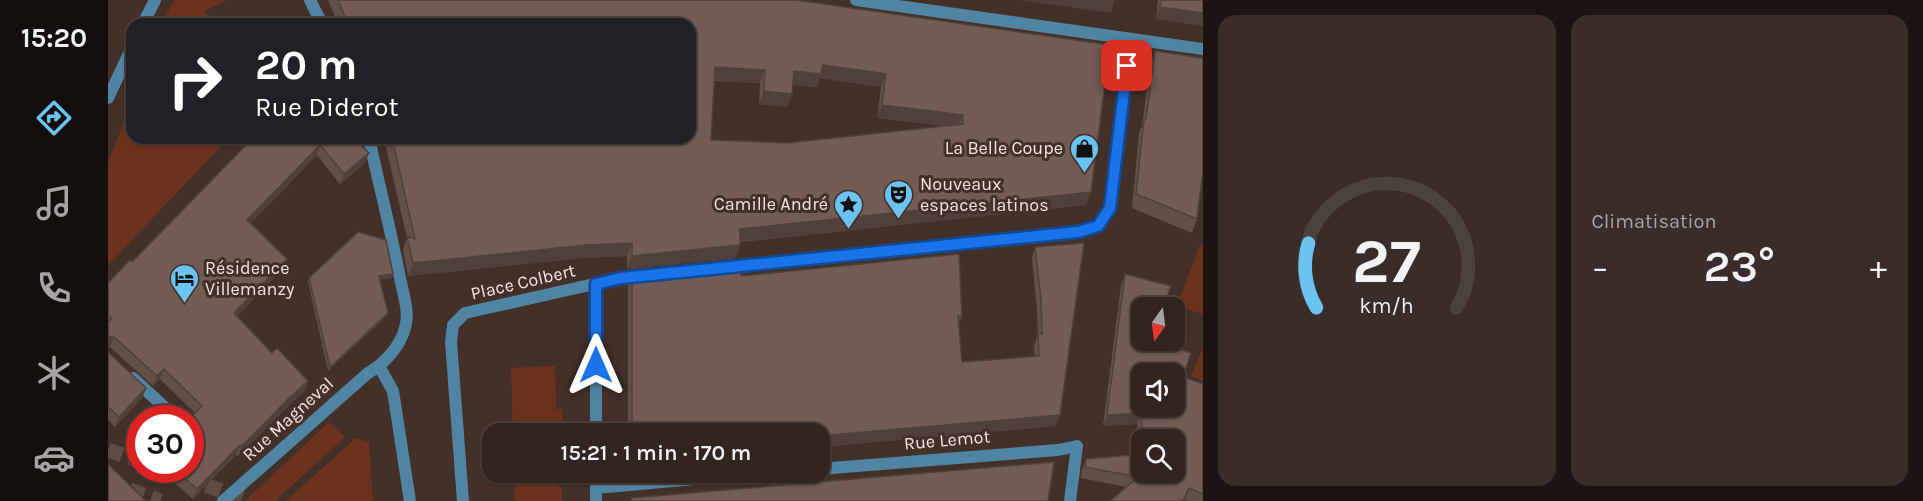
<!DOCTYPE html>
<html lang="fr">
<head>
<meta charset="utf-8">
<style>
  body { margin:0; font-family:Karla,sans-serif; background:#3a2c28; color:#f1f3f6; height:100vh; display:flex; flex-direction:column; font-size:22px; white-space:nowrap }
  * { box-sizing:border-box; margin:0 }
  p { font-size:20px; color:#a8a4a4 }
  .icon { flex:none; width:33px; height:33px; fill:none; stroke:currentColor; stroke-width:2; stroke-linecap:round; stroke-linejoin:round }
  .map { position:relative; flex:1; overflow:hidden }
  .details { display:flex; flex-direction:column; gap:15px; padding:15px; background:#1c1411; width:720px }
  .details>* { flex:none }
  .guide { position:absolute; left:18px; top:18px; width:570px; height:126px; border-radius:18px; box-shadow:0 2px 4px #0004,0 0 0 2px #4d413d; background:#202124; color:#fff; overflow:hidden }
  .needle { width:39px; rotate:194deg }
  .controls { position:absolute; left:1023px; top:297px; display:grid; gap:12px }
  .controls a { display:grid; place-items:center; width:54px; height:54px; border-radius:12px; background:#32241f; box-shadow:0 2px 4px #0004,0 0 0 2px #4d413d; font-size:30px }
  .speed { position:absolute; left:18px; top:405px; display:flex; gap:12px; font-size:30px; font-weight:700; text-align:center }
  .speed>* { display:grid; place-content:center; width:78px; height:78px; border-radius:50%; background:#32241f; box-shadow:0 2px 4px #0004,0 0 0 2px #4d413d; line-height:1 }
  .speed .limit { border:9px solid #d22; background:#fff; color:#111 }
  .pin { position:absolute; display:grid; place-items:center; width:51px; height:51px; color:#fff; margin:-26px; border-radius:12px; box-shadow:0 3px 9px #0006 }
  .me { position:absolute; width:66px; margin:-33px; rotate:0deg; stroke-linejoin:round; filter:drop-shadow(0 0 4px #0008) }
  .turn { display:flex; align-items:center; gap:21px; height:126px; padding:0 30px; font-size:27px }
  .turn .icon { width:78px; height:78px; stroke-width:2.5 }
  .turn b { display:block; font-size:42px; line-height:51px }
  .big { font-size:45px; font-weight:600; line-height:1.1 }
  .details .tile { flex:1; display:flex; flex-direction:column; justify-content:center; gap:9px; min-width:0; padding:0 21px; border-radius:18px; background:#3a2c28 }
  .details .dial { align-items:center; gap:0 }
  .dial svg { height:156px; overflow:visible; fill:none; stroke:#4d413d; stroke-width:7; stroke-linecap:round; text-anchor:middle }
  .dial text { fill:#f1f3f6; stroke:none }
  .heat { display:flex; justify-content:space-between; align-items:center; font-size:33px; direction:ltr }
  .details .tiles { flex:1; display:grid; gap:15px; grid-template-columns:repeat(2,1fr) }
  .trip { position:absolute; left:374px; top:423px; width:348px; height:60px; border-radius:18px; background:#32241f; box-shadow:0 2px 4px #0004,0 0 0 2px #4d413d; font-weight:600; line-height:60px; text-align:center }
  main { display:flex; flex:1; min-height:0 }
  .tabs { display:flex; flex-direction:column; width:108px; justify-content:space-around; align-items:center; background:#140e0c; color:#a8a4a4 }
  .tabs .icon { width:42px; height:42px }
  .tabs .current { color:#6bc3f2 }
  .tabs b { font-size:27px; color:#f1f3f6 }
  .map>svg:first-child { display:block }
  .green { fill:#6e331e }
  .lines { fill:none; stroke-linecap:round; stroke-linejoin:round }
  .primary-tunnel { stroke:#5d4b44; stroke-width:15; stroke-dasharray:15 8; stroke-linecap:butt }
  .service { stroke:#4f85a3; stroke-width:12 }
  .minor { stroke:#4f85a3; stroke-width:12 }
  .wall { fill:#624f48; fill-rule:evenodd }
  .shaded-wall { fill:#50403b }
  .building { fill:#725c54; stroke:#50403b; stroke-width:1.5; fill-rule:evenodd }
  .route-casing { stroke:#114b97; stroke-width:15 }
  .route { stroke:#1a73e8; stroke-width:10 }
  .labels { text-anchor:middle; stroke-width:6; stroke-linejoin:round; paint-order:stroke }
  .poi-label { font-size:18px; fill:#f1e4e0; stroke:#433029; text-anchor:end }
  .street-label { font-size:18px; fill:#f1e4e0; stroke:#433029 }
</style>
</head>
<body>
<main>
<nav class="tabs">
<b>15:20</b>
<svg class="icon current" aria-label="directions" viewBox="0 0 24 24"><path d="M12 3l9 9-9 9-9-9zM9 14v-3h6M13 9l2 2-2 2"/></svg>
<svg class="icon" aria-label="music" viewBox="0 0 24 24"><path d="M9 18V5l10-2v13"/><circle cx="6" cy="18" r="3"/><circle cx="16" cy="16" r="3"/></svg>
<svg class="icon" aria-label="phone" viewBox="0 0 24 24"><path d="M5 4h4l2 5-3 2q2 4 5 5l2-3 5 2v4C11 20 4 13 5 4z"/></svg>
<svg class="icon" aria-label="climate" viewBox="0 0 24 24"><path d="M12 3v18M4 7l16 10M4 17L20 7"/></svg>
<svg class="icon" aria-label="car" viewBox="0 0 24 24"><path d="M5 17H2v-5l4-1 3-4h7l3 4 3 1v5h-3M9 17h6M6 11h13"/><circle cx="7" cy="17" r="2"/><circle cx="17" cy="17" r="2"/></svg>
</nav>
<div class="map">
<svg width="1095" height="501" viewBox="0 0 1095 501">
  <rect width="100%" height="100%" fill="#433029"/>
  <path class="green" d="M67,0h52l-23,11 14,13h-57z
    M24,100v38h97l-121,127v-101z
    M1092,245l3,2v67l-26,-8z
    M1095,347v34l-12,-5z
    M447,366l1,43h6l1,24h-50l-2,-65z
    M221,422l16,15 -70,64h-30z
    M248,438l13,4 4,59h-87z
    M406,473h43l1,14h4v14h-47z"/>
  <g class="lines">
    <path class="primary-tunnel" d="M0,450l32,11
      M55,470l87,31
      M0,482l52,19"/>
    <path class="service" d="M25,378l43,40"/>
    <path class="minor" d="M202,0l12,24
      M748,0l347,49
      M35,24l12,-24
      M0,98l24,-51
      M618,267l352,-35 20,-6 12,-18 20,-169
      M271,366l14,25 17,110
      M488,434v-150
      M711,469l239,-19 19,-4 -7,55
      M488,472v29
      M488,488l177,-16
      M115,501l145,-128c16,-9 32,-26 37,-45 5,-16 -2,-34 -5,-50 -9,-47 -21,-93 -31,-140
      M355,501l-12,-159 2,-17 12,-12 156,-35 25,-3"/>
  </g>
  <path class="wall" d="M220,0h468l295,192 -5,13 -346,37 -4,16 -109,11v-13l-45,2 -174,18 -5,-26 4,-12 -23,-100h306v-114h-352zM712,78l61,9 -4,31 67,8 -157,17 -76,-3 3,-59 46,2 -1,21 28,3 5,-13 1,-9 24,2z
    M1050,0h45l-47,19z
    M1047,51l42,168 -5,14 -60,-25 7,-75 3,-7 8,-62z
    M145,138h100l12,25 -25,21 -23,-29 -66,68 36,36 -4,10 -46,47 68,75 -19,17 -48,48 -2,-1 -43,44 -32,-29h29l5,-57 -35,-34 -7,7 -43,-39h-2v-64l24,-21z
    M927,247l21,179 -237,21v-13h-191v-148l4,-11 109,1 221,40 -3,8 3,38 73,-5 -1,-12 4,-10 -1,-24 -5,-53z
    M285,274l-1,4 -12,1 8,34 -2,4 -58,54 -20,-89 1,-4z
    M1017,274l17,66h21l-1,3 21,34 20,7v117h-14l-4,-2 -1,2h-74l16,-14 -45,-9 1,-8 4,-11 53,-4 -2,-31 -34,2 18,-141zM1034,440h32l-32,32z
    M0,352l38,36 -4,10 -27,29 -7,-7z"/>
  <path class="shaded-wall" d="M910,0h97l-4,13z
    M1052,7l43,6v13l-47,-7z
    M715,65l63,9 -5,13 -61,-9 -3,9 -28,-2 5,-14z
    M607,67l50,3 -5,13 -50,-3z
    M656,91l28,3 -5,13 -28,-3z
    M774,105l81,10 -5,13 -81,-10z
    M212,145l-3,10 -73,75 3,-10z
    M261,153l-4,10 -25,21 4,-10z
    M983,192l-5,13 -351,37 5,-13z
    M524,243l-5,13 -45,2 -174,18 5,-13 174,-18z
    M632,245l-4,13 -109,11 5,-13z
    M179,259l-4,10 -53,54 4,-10z
    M285,274l-1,4 -14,2 1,-4z
    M280,313l-2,4 -58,54 2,-4z
    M2,337h4l-4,10h-2v-9z
    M56,369l-4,10 -7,7 4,-10z
    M200,381l-3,10 -19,17 -48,48 4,-10 47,-48z
    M38,388l-4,10 -27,29 4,-10z
    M1033,413l-4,11 -34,2 4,-11z
    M952,415l-4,11 -237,21v-11z
    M132,445l-4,10 -43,44 4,-10z"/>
  <path class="building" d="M230,0h458l314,45 -19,147 -351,37v16l-108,11v-13l-45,2 -174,18 -6,-27 8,3 -23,-101h298v-114h-342zM715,65l63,9 -4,31 81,10v9l-176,19 -76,-3 4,-73 50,3 -1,21 28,3 2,-23 27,3z
    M1053,0h42v13l-43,-6z
    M1047,51l48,7v112l-6,49 -61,-25 8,-74 2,-1z
    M145,138h100l16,15 -25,21 -24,-29 -73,75 40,39 -53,54 38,40 5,-5 31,33 -19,17 -47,48 -2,-1 -43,44 -22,-19h15v-52l12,-12 -38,-37 -7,7 -43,-39h-4l-2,1v-16l4,-4 -4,-3v-32l22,-23 2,2z
    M250,232l28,8 7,34 -14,2 9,37 -58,54 -21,-89z
    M976,243l-24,172 -241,21v-2h-187v-159l108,-11 1,12 218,-22 3,62h-4l4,46 77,-6 -1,-22h4l-1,-34 -6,-53z
    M1017,274l46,12 -3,8 5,14h-31v32h20l-1,3 30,10 -8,24 20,7v110l-14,-6 -6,13h-73l28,-24 -53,-10 1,-8 56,-5v18h32v-32h-31l-2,-27 -34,2zM1034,374h32v32h-32z
    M0,352l38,36 -27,29 -11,-10z
    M946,462l-6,39h-417v-3z
    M0,464l38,37h-38z"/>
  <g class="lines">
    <defs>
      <path id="route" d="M488,365v-81l25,-6 457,-46 20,-6 12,-18 17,-142"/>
    </defs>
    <use href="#route" class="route-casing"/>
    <use href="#route" class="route"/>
  </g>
  <defs>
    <symbol id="shop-pin" viewBox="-11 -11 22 30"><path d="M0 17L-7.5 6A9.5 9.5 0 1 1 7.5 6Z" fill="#6bc3f2" stroke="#433029"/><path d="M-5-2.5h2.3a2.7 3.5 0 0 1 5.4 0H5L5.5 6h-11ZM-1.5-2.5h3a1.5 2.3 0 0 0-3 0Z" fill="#111"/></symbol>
    <symbol id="theatre-pin" viewBox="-11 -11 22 30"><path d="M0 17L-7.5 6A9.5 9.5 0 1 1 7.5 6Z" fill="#6bc3f2" stroke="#433029"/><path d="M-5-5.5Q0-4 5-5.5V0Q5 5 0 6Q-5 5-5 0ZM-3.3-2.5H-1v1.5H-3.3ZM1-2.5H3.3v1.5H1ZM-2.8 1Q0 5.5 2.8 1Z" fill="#111"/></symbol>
    <symbol id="sight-pin" viewBox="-11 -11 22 30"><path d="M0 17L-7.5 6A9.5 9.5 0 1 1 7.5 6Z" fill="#6bc3f2" stroke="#433029"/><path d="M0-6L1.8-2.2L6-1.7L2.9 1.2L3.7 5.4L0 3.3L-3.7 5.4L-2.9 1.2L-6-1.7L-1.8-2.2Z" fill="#111"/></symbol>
    <symbol id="hotel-pin" viewBox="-11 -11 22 30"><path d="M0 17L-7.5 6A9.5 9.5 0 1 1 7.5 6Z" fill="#6bc3f2" stroke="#433029"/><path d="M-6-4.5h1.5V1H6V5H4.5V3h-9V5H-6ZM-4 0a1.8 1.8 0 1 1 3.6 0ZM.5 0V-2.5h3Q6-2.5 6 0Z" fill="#111"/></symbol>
  </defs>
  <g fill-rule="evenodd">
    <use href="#shop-pin" x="960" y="132" width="33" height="45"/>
    <use href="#theatre-pin" x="774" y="178" width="33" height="45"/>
    <use href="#sight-pin" x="724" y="188" width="33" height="45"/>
    <use href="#hotel-pin" x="60" y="262" width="33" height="45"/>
  </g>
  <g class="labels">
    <g class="poi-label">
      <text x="955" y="154">La Belle Coupe</text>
      <text x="812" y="190" text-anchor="start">Nouveaux<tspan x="812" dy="21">espaces latinos</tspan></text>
      <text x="720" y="210">Camille André</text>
      <text x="97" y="274" text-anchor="start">Résidence<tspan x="97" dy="21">Villemanzy</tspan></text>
    </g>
    <g class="street-label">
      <text transform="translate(415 282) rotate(-13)" y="6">Place Colbert</text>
      <text transform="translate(180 419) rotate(-42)" y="6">Rue Magneval</text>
      <text transform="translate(839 440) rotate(-5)" y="6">Rue Lemot</text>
    </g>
  </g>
</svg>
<div class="controls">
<a><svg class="needle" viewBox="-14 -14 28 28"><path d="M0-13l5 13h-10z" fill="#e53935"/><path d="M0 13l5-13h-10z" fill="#a8a4a4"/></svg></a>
<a><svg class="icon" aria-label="sound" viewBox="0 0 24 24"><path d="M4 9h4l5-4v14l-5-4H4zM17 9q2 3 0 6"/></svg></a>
<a><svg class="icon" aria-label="search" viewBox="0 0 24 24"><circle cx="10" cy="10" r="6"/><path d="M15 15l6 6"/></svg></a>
</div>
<div class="speed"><div class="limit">30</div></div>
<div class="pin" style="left:1019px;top:66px;background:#d93025"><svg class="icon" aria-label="arrive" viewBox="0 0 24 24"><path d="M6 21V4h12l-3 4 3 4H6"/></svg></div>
<svg class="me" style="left:488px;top:365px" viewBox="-20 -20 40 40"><path d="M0-17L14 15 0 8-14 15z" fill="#1a73e8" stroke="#fff" stroke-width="4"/></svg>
<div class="trip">15:21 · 1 min · 170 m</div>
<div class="guide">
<div class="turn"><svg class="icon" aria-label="right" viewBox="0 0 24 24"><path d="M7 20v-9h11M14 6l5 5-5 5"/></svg><div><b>20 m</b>Rue Diderot</div></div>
</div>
</div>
<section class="details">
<div class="tiles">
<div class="tile dial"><svg viewBox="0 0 100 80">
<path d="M14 69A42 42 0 1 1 86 69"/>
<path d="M14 69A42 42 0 0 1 10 36" stroke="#6bc3f2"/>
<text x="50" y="56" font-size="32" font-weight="700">27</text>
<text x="50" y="72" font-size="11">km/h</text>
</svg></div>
<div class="tile"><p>Climatisation</p>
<div class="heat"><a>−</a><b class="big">23°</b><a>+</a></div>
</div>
</div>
</section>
</main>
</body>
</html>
